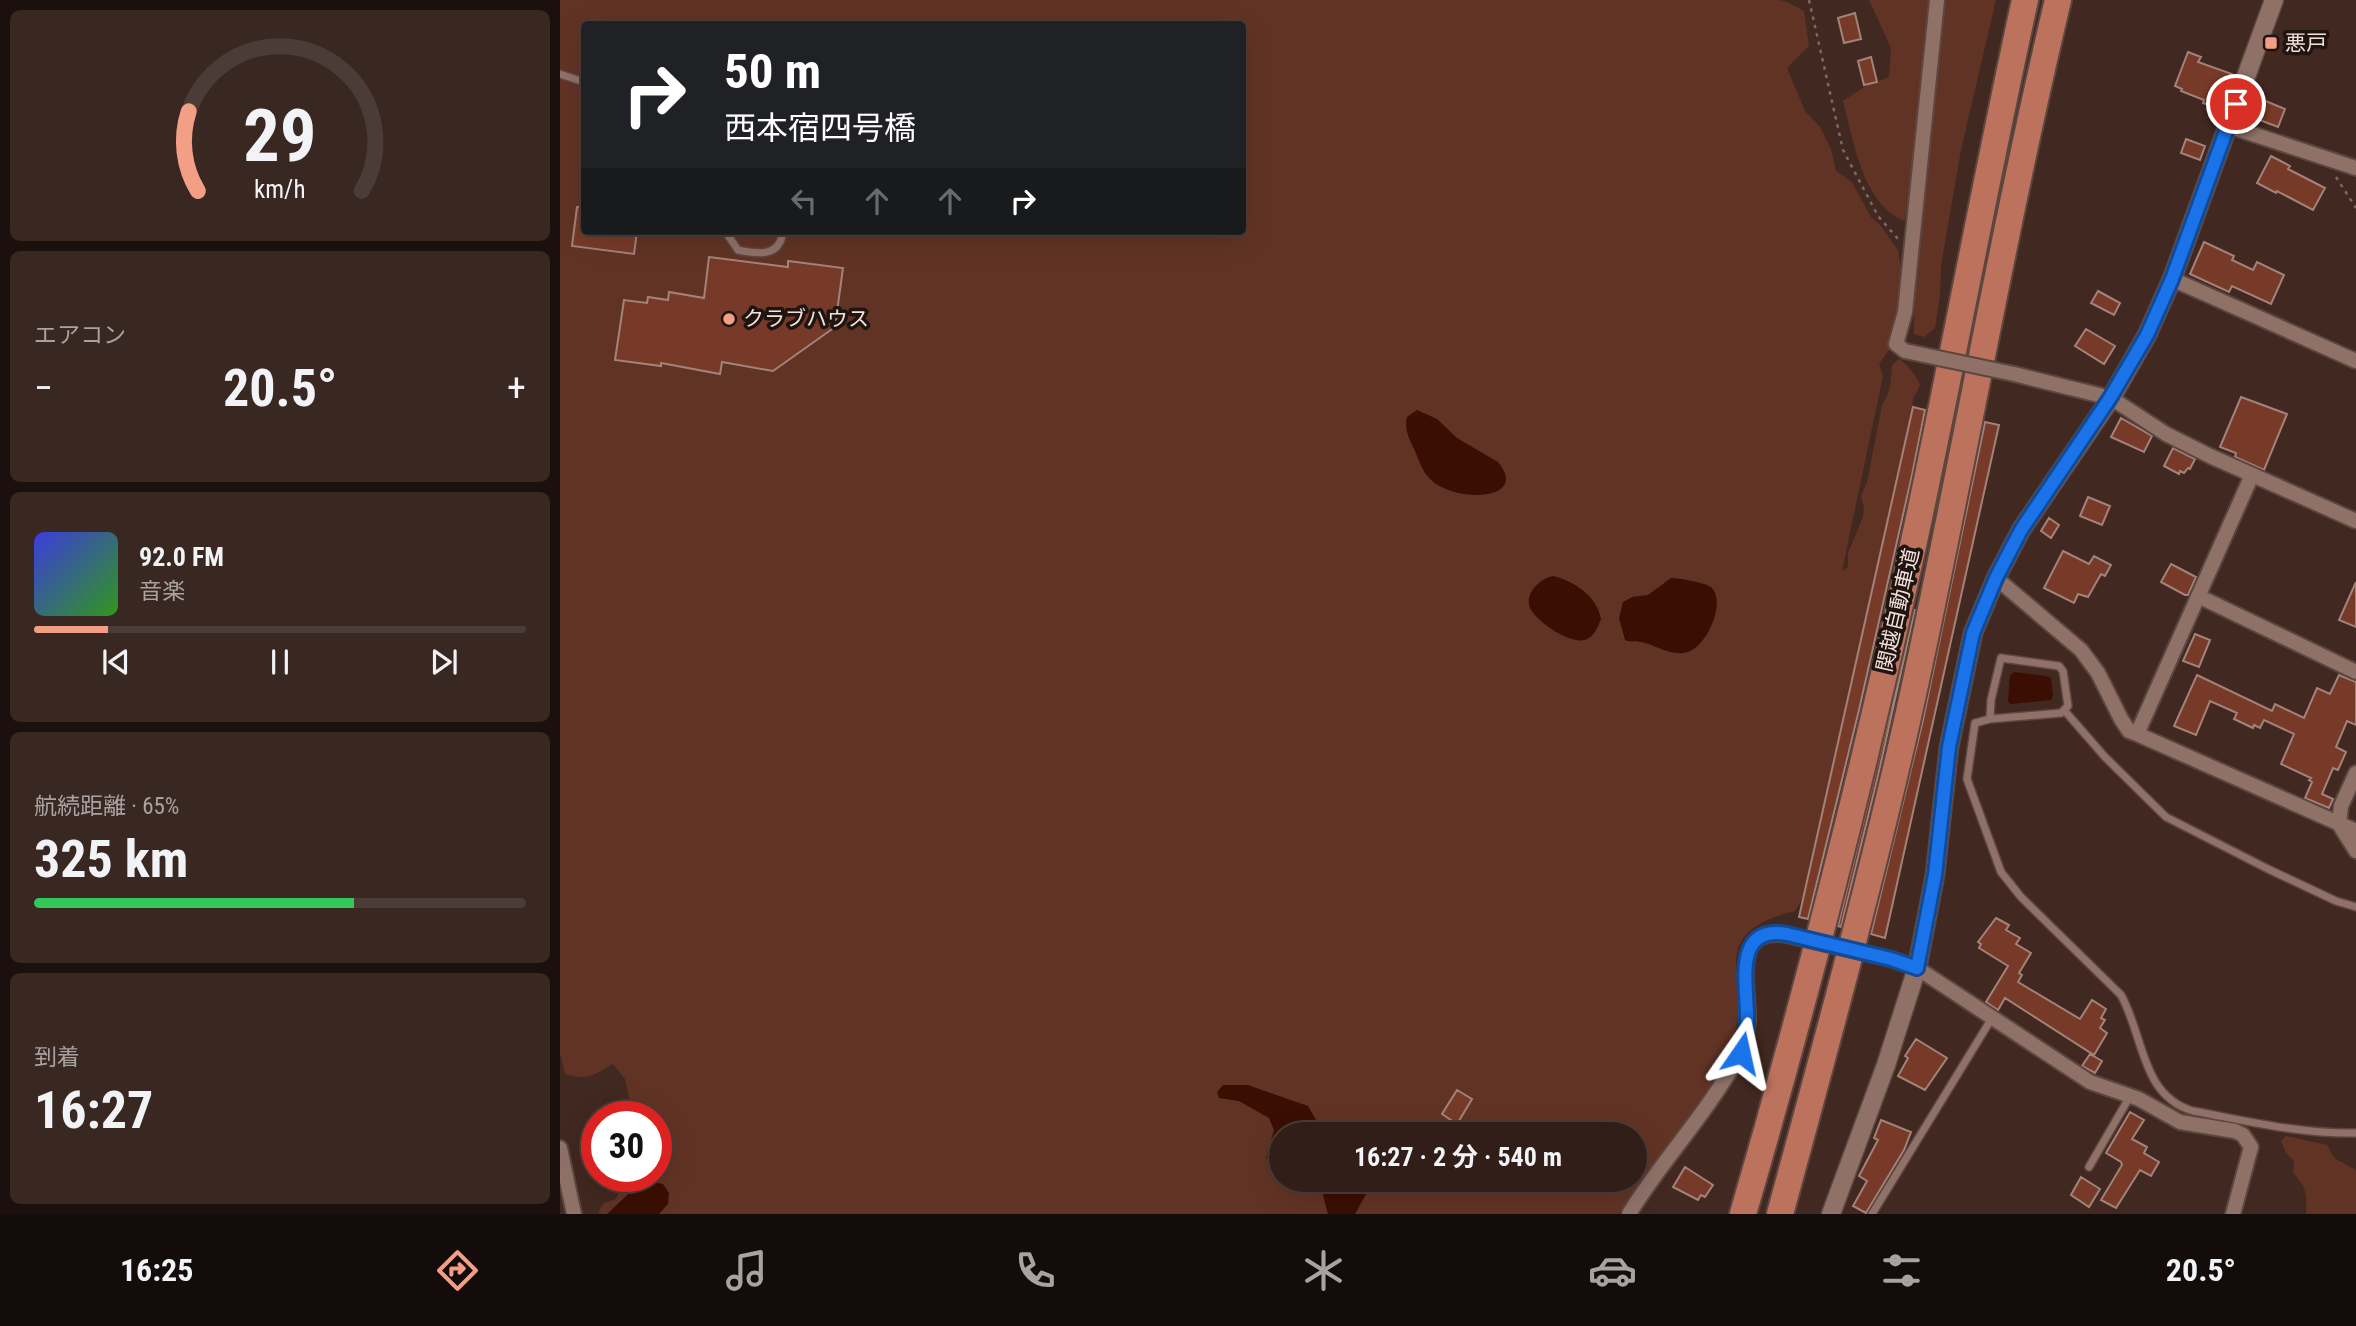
<!DOCTYPE html>
<html lang="ja">
<head>
<meta charset="utf-8">
<style>
  body { margin:0; font-family:"Roboto Condensed","Noto Sans JP",sans-serif; background:#392721; color:#f1f3f6; height:100vh; display:flex; flex-direction:column; font-size:26px; white-space:nowrap }
  * { box-sizing:border-box; margin:0 }
  p { font-size:23px; color:#a8a2a2 }
  .icon { flex:none; width:38px; height:38px; fill:none; stroke:currentColor; stroke-width:2; stroke-linecap:round; stroke-linejoin:round }
  .map { position:relative; flex:1; overflow:hidden }
  .sheet { display:flex; flex-direction:column; gap:10px; padding:10px; background:#1b100d; width:560px }
  .sheet>* { flex:none }
  .guide { position:absolute; left:21px; top:21px; width:665px; height:214px; border-radius:7px; box-shadow:0 7px 28px #0002,0 0 0 2px #4c3c37; background:#202124; color:#fff; overflow:hidden }
  .speed { position:absolute; left:21px; top:1101px; display:flex; gap:14px; font-size:35px; font-weight:700; text-align:center }
  .speed>* { display:grid; place-content:center; width:91px; height:91px; border-radius:50%; background:#311e18; box-shadow:0 7px 28px #0002,0 0 0 2px #4c3c37; line-height:1 }
  .speed .limit { border:10px solid #d22; background:#fff; color:#111 }
  .pin { position:absolute; display:grid; place-items:center; width:60px; height:60px; color:#fff; margin:-30px; border:4px solid #fff; border-radius:50%; box-shadow:0 2px 7px #0007 }
  .me { position:absolute; width:77px; margin:-38px; rotate:11deg; stroke-linejoin:round; filter:drop-shadow(0 0 5px #0008) }
  .turn { display:flex; align-items:center; gap:24px; height:147px; padding:0 28px; font-size:32px }
  .turn .icon { width:91px; height:91px; stroke-width:2.5 }
  .turn b { display:block; font-size:49px; line-height:60px }
  .lanes { display:flex; align-items:center; height:66px; padding:0 28px; background:#0003; justify-content:center; gap:35px; direction:ltr }
  .lanes .off { opacity:.35 }
  .big { font-size:52px; font-weight:700; line-height:1.1 }
  .sheet .tile { flex:1; display:flex; flex-direction:column; justify-content:center; gap:10px; min-width:0; padding:0 24px; border-radius:10px; background:#392721 }
  .sheet .dial { align-items:center; gap:0 }
  .dial svg { height:182px; overflow:visible; fill:none; stroke:#4c3c37; stroke-width:7; stroke-linecap:round; text-anchor:middle }
  .dial text { fill:#f1f3f6; stroke:none }
  .song { display:flex; align-items:center; gap:21px }
  .cover { width:84px; height:84px; border-radius:10px; background:linear-gradient(135deg,hsl(240 70% 55%),hsl(110 70% 35%)) }
  .played { height:7px; border-radius:4px; background:linear-gradient(90deg,#f39f85 15%,#4c3c37 15%) }
  .keys { display:flex; justify-content:space-around; direction:ltr }
  .heat { display:flex; justify-content:space-between; align-items:center; font-size:38px; direction:ltr }
  .charge { height:10px; border-radius:5px; background:linear-gradient(90deg,#34c759 65%,#4c3c37 0) }
  .trip { position:absolute; left:709px; top:1122px; width:378px; height:70px; border-radius:35px; background:#311e18; box-shadow:0 7px 28px #0002,0 0 0 2px #4c3c37; font-weight:700; line-height:70px; text-align:center }
  .tabs { display:flex; height:112px; justify-content:space-around; align-items:center; background:#140c0a; color:#a8a2a2 }
  .tabs .icon { width:49px; height:49px }
  .tabs .on { color:#f39f85 }
  .tabs b { font-size:32px; color:#f1f3f6 }
  main { display:flex; flex:1; min-height:0 }
  .map>svg:first-child { display:block }
  .green { fill:#613325; fill-rule:evenodd }
  .water { fill:#3a0e03 }
  .building { fill:#773a28; stroke:#a2837a; stroke-width:2 }
  .lines { fill:none; stroke-linecap:round; stroke-linejoin:round }
  .service-casing { stroke:#5c4640; stroke-width:10 }
  .minor-casing { stroke:#5c4640; stroke-width:18 }
  .tertiary-casing { stroke:#5c4640; stroke-width:21 }
  .motorway-casing { stroke:#5c4640; stroke-width:30 }
  .path { stroke:#7e6861; stroke-width:2.5; stroke-dasharray:3.5 5; stroke-linecap:butt }
  .service { stroke:#8f7168; stroke-width:7 }
  .minor { stroke:#8f7168; stroke-width:14 }
  .tertiary { stroke:#8f7168; stroke-width:18 }
  .motorway { stroke:#bc725c; stroke-width:26 }
  .minor-bridge-casing { stroke:#5c4640; stroke-width:18; stroke-linecap:butt }
  .minor-bridge { stroke:#8f7168; stroke-width:14 }
  .route-casing { stroke:#114b97; stroke-width:18 }
  .route { stroke:#1a73e8; stroke-width:12 }
  .poi-dot { fill:#f39f85; stroke:#1f1410; stroke-width:2.5 }
  .labels { text-anchor:middle; stroke-width:7; stroke-linejoin:round; paint-order:stroke }
  .poi-label { font-size:21px; fill:#f2e0db; stroke:#1f1410; text-anchor:start }
  .street-label { font-size:21px; fill:#f2e0db; stroke:#1f1410 }
</style>
</head>
<body>
<main>
<section class="sheet">
<div class="tile dial"><svg viewBox="0 0 100 80">
<path d="M14 69A42 42 0 1 1 86 69"/>
<path d="M14 69A42 42 0 0 1 10 34" stroke="#f39f85"/>
<text x="50" y="56" font-size="32" font-weight="700">29</text>
<text x="50" y="72" font-size="11">km/h</text>
</svg></div>
<div class="tile"><p>エアコン</p>
<div class="heat"><a>−</a><b class="big">20.5°</b><a>+</a></div>
</div>
<div class="tile">
<div class="song"><i class="cover"></i><div><b>92.0 FM</b><p>音楽</p></div></div>
<div class="played"></div>
<div class="keys"><svg class="icon" aria-label="previous" viewBox="0 0 24 24"><path d="M18 5L8 12l10 7zM5 5v14"/></svg><svg class="icon" aria-label="pause" viewBox="0 0 24 24"><path d="M8 5v14M16 5v14"/></svg><svg class="icon" aria-label="next" viewBox="0 0 24 24"><path d="M6 5l10 7-10 7zM19 5v14"/></svg></div>
</div>
<div class="tile"><p>航続距離 · 65%</p><b class="big">325 km</b><div class="charge"></div></div>
<div class="tile"><p>到着</p><b class="big">16:27</b></div>
</section>
<div class="map">
<svg width="1796" height="1214" viewBox="0 0 1796 1214">
  <rect width="100%" height="100%" fill="#412820"/>
  <path class="green" d="M0,0h1218l7,1 19,10 5,35 -22,22 18,43 15,16 11,22 5,22 16,11 19,35 10,9 17,24 4,26 -5,39 -6,32 -12,17 4,12 -41,195 6,-4v-14l15,-36 1,-9 -3,-12 6,-14 15,-77c9,-13 9,-24 10,-40l7,-6c7,4 19,18 21,26l-7,14 -2,22 -109,478 -7,12c-28,7 -59,18 -59,52 0,9 3,18 4,27 1,21 -6,49 -11,69l-97,141 -14,14h-1017l-3,-2 6,-9 12,-4 8,-15v-8h32v-18l7,-3v-16l-7,-8v-15h-23l-8,-37 -12,-15c-19,11 -25,17 -48,10l-5,-21zM24,24h658v207h-658zM721,1134h353v46h-353z
    M1309,0h65l-21,191 -9,30c-42,-18 -50,-80 -61,-120l21,-14 25,-10 2,-29z
    M1385,0h51l-35,150 -20,116 -1,30 -5,32 -11,9 -10,-3 1,-74 8,-44 2,-78 8,-68z
    M1726,1136l41,9 7,13 22,12v44h-50c1,-19 1,-27 -13,-41l1,-12 -8,-8 -5,-12z"/>
  <path class="water" d="M857,410l20,9 20,19 41,24c33,40 -45,41 -68,17 -8,-8 -12,-21 -16,-30 -5,-11 -10,-19 -7,-32z
    M993,576c21,5 44,20 48,43 -3,8 -7,18 -16,21 -16,4 -48,-18 -55,-32 -6,-14 10,-30 23,-32z
    M1111,578c7,0 37,5 41,10 14,15 -5,58 -24,64 -18,5 -31,-7 -47,-10 -7,-2 -9,1 -16,-2l-6,-22 4,-16 9,-5 16,-2z
    M1454,672l32,4 5,2 2,18 -2,4 -40,4 -3,-2 2,-27z
    M663,1085h25l60,21 11,19 17,9h-55v32l-15,-8 8,-28 -5,-12 -30,-17 -20,-3 -2,-6z
    M759,1180h55l-19,34h-27z
    M94,1182l9,2 6,9 -1,11 -9,10h-52l32,-30z"/>
  <path class="building" d="M1295,13l6,26 -17,4 -6,-25z
    M1628,52l13,5 -3,5 34,12 -13,34 -16,-5 1,-3 -23,-9 1,-2 -7,-3z
    M1311,57l6,25 -13,3 -6,-24z
    M1696,97l29,12 -7,18 -29,-11z
    M1626,139l19,7 -5,14 -19,-7z
    M1711,156l19,10 -2,3 37,19 -12,22 -36,-19 -1,2 -19,-10z
    M17,207l7,1v23h53l-3,23 -62,-8z
    M1644,242l30,14 -2,4 21,10 4,-8 27,13 -13,29 -39,-18 -3,6 -39,-18z
    M149,257l79,10v-6l55,7 -8,59 -62,44 -51,-9 -2,12 -59,-11v3l-46,-6 9,-60 23,3 1,-6 20,3 1,-8 35,6z
    M1538,291l22,12 -6,12 -23,-12z
    M1526,329l29,17 -11,18 -29,-18z
    M1681,397l46,17 -23,56 -29,-13 1,-4 -16,-6z
    M1353,407l12,3 -13,65 -53,235 -51,209 -9,-2z
    M1561,418l31,18 -8,16 -33,-15z
    M1425,422l14,3 -114,513 -14,-4 52,-214z
    M1613,448l22,11 -5,10 -2,-1 -4,5 -4,-2 -1,3 -15,-8z
    M1528,497l22,9 -8,19 -22,-9z
    M1489,518l10,7 -8,13 -10,-7z
    M1503,551l26,13 5,-8 17,9 -6,11 -4,-2 -13,23 -10,-3 -4,9 -30,-15z
    M1611,564l25,13 -8,18h-3l-24,-13z
    M1796,582v45l-17,-7z
    M1355,609l-37,167 -37,151 -3,-1z
    M1635,634l15,6 -11,27 -16,-6z
    M1637,675l75,36 3,-7 29,14 13,-30 13,6 9,-19 17,7v43l-9,-4 -11,26 10,5 -8,18 -5,-2 -11,26 11,5 -4,9 -24,-10 7,-16 -3,-2 2,-2 -30,-14 13,-30 -30,-14 -4,8 -6,-3 -1,3 -19,-9 3,-6 -27,-12 -14,34 -22,-9z
    M1436,918l13,7 -3,5 14,8 -4,6 15,9 -12,20 3,2 -4,7 62,37 12,-19 14,9 -5,9 4,2 -5,8 7,5 -13,22 -89,-57 -7,12 -12,-8 22,-36 -29,-18 2,-4 -3,-2z
    M1356,1039l31,19 -22,32 -27,-14 10,-18 -3,-2z
    M1530,1054l12,7 -7,12 -13,-7z
    M897,1090l15,9 -15,25 -15,-10z
    M1570,1112l14,8 -12,19 15,8 -3,6 15,9 -8,14 -11,-6 -24,38 -15,-8 21,-35 -1,-3 -15,-9z
    M1321,1120l30,12 -7,18 -38,63 -13,-7 14,-25 -8,-5 19,-36 -4,-2z
    M1125,1167l28,18 -8,12 -4,-2 -3,5 -25,-13z
    M1521,1177l19,12 -11,18 -18,-12z"/>
  <g class="lines">
    <defs>
      <path id="service" d="M0,74l24,8
        M165,231l13,19c19,4 42,8 45,-19
        M1441,658l58,8 4,5 5,35 -7,7 -71,6 1,-19z
        M1504,710l41,47 61,60 102,52 68,32 20,6
        M1430,719l-15,4 -8,56 34,93 20,25 100,98c23,41 20,101 72,116 55,10 107,23 163,22
        M1529,1167l40,-69
        M1312,1214l120,-196"/>
      <path id="minor" d="M1668,126l128,42
        M1612,279l184,82
        M1345,351l-9,-7 9,-32 32,-312
        M1454,374l97,24 55,36 44,22 146,65
        M1692,475l-115,259 219,97
        M1436,578l85,72 17,23 23,46 8,12 8,3
        M1638,596l158,76
        M1796,773l-15,33 -2,18 17,27
        M1331,959l26,9 173,114 49,17 41,23 55,9 8,4 8,12 -18,67
        M0,1148l14,66
        M1069,1214c28,-46 65,-86 94,-132 6,-10 16,-21 19,-33 2,-8 5,-18 6,-26 2,-34 -19,-98 39,-88"/>
      <path id="tertiary" d="M1271,1214l55,-149 31,-97 18,-93 14,-128 24,-114 23,-55 25,-48 90,-132 36,-63 25,-56 102,-279"/>
      <path id="motorway" d="M1183,1214c64,-220 121,-444 170,-668 39,-181 72,-364 112,-546
        M1220,1214c45,-165 90,-330 128,-497 53,-238 93,-479 150,-717"/>
    </defs>
    <use href="#service" class="service-casing"/>
    <use href="#minor" class="minor-casing"/>
    <use href="#tertiary" class="tertiary-casing"/>
    <use href="#motorway" class="motorway-casing"/>
    <path class="path" d="M1249,0l34,150 35,66 20,23
      M1776,177l20,31"/>
    <use href="#service" class="service"/>
    <use href="#minor" class="minor"/>
    <use href="#tertiary" class="tertiary"/>
    <use href="#motorway" class="motorway"/>
    <defs>
      <path id="minor-bridge" d="M1345,351l109,23
        M1227,935l104,24"/>
    </defs>
    <use href="#minor-bridge" class="minor-bridge-casing"/>
    <use href="#minor-bridge" class="minor-bridge"/>
  </g>
  <g class="lines">
    <defs>
      <path id="route" d="M1181,1053c2,-10 6,-22 6,-32 1,-35 -16,-96 40,-87l104,25 26,9 18,-93 14,-128 24,-114 23,-55 25,-48 89,-132 37,-63 25,-56 64,-175"/>
    </defs>
    <use href="#route" class="route-casing"/>
    <use href="#route" class="route"/>
  </g>
  <g class="poi-dot">
    <rect x="1704" y="36" width="14" height="14" rx="3.5"/>
    <circle cx="169" cy="319" r="7"/>
  </g>
  <g class="labels">
    <g class="poi-label">
      <text x="1725" y="50">悪戸</text>
      <text x="183" y="326">クラブハウス</text>
    </g>
    <g class="street-label">
      <text transform="translate(1338 610) rotate(-77)" y="7">関越自動車道</text>
    </g>
  </g>
</svg>
<div class="speed"><div class="limit">30</div></div>
<div class="pin" style="left:1676px;top:104px;background:#d93025"><svg class="icon" aria-label="arrive" viewBox="0 0 24 24"><path d="M6 21V4h12l-3 4 3 4H6"/></svg></div>
<svg class="me" style="left:1181px;top:1053px" viewBox="-20 -20 40 40"><path d="M0-17L14 15 0 8-14 15z" fill="#1a73e8" stroke="#fff" stroke-width="4"/></svg>
<div class="trip">16:27 · 2 分 · 540 m</div>
<div class="guide">
<div class="turn"><svg class="icon" aria-label="right" viewBox="0 0 24 24"><path d="M7 20v-9h11M14 6l5 5-5 5"/></svg><div><b>50 m</b>西本宿四号橋</div></div>
<div class="lanes"><svg class="icon off" aria-label="left" viewBox="0 0 24 24"><path d="M17 20v-9H6M10 6l-5 5 5 5"/></svg><svg class="icon off" aria-label="ahead" viewBox="0 0 24 24"><path d="M12 20V5M6 11l6-6 6 6"/></svg><svg class="icon off" aria-label="ahead" viewBox="0 0 24 24"><path d="M12 20V5M6 11l6-6 6 6"/></svg><svg class="icon" aria-label="right" viewBox="0 0 24 24"><path d="M7 20v-9h11M14 6l5 5-5 5"/></svg></div>
</div>
</div>
</main>
<nav class="tabs">
<b>16:25</b>
<svg class="icon on" aria-label="directions" viewBox="0 0 24 24"><path d="M12 3l9 9-9 9-9-9zM9 14v-3h6M13 9l2 2-2 2"/></svg>
<svg class="icon" aria-label="music" viewBox="0 0 24 24"><path d="M9 18V5l10-2v13"/><circle cx="6" cy="18" r="3"/><circle cx="16" cy="16" r="3"/></svg>
<svg class="icon" aria-label="phone" viewBox="0 0 24 24"><path d="M5 4h4l2 5-3 2q2 4 5 5l2-3 5 2v4C11 20 4 13 5 4z"/></svg>
<svg class="icon" aria-label="climate" viewBox="0 0 24 24"><path d="M12 3v18M4 7l16 10M4 17L20 7"/></svg>
<svg class="icon" aria-label="car" viewBox="0 0 24 24"><path d="M5 17H2v-5l4-1 3-4h7l3 4 3 1v5h-3M9 17h6M6 11h13"/><circle cx="7" cy="17" r="2"/><circle cx="17" cy="17" r="2"/></svg>
<svg class="icon" aria-label="filters" viewBox="0 0 24 24"><path d="M4 7h16M4 17h16"/><circle cx="9" cy="7" r="2"/><circle cx="15" cy="17" r="2"/></svg>
<b>20.5°</b>
</nav>
</body>
</html>
